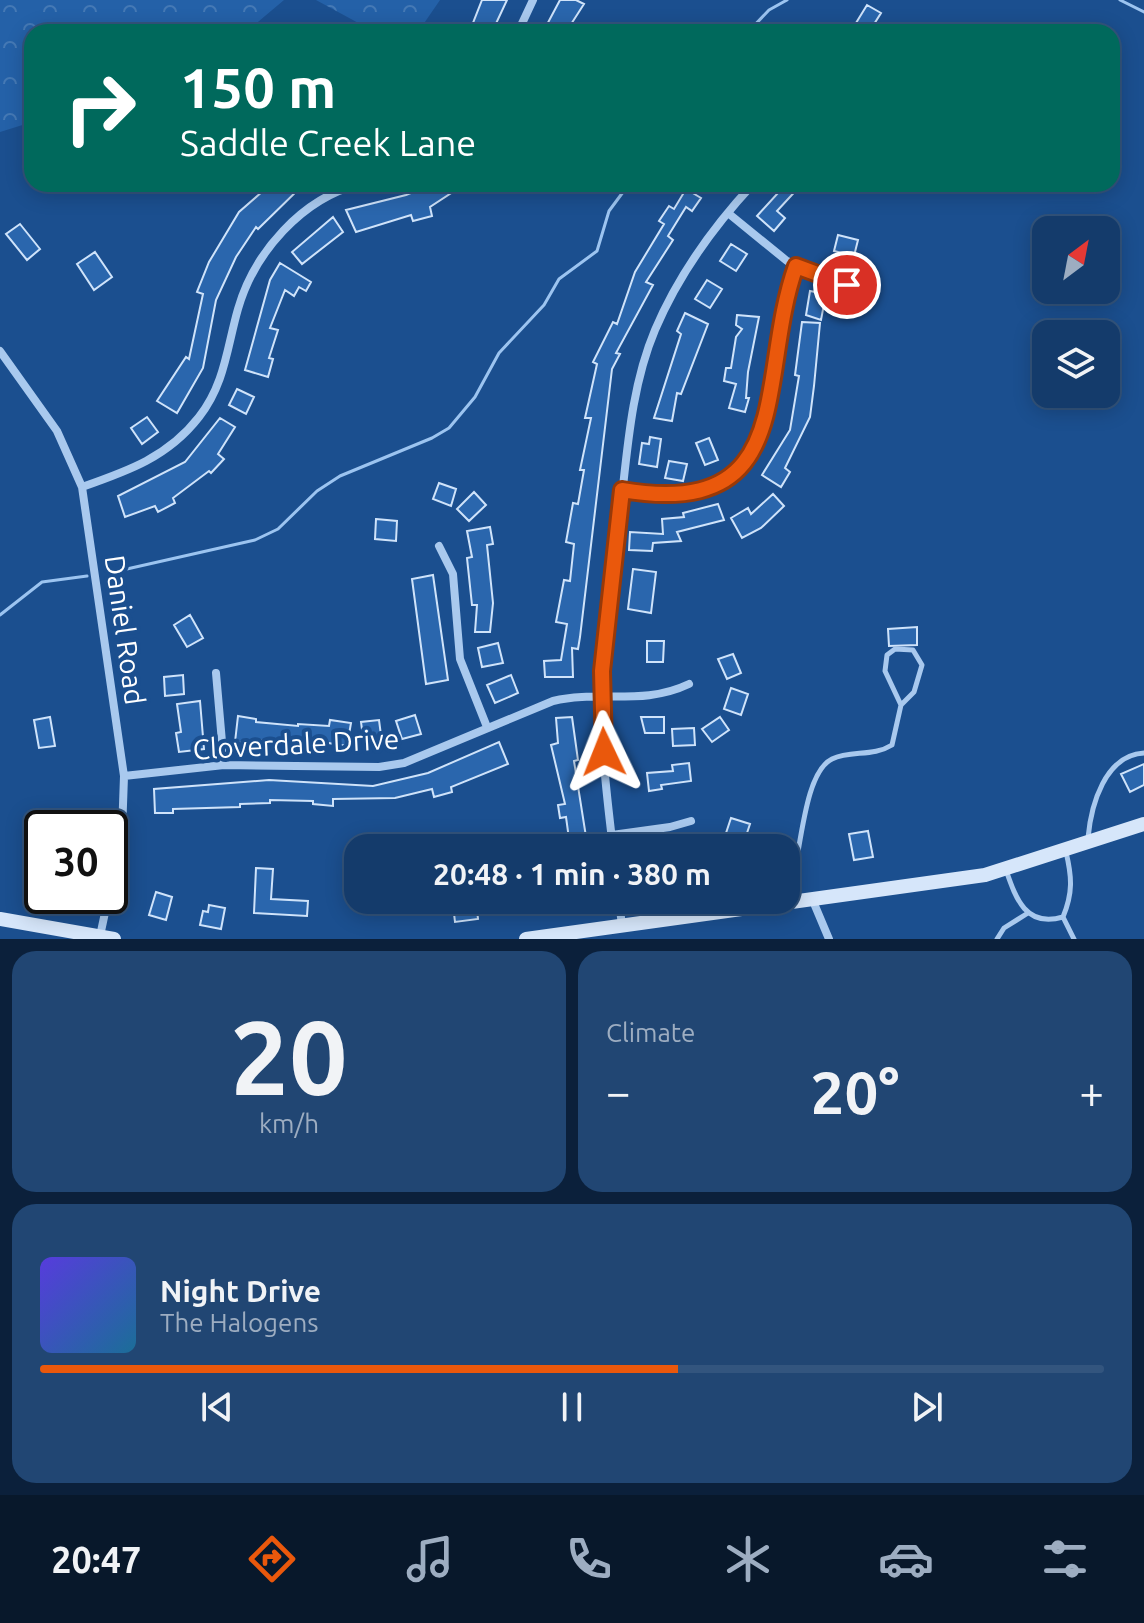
<!DOCTYPE html>
<html lang="en">
<head>
<meta charset="utf-8">
<style>
  body { margin:0; font-family:Ubuntu,sans-serif; background:#214673; color:#f1f3f6; height:100vh; display:flex; flex-direction:column; font-size:30px; white-space:nowrap }
  * { box-sizing:border-box; margin:0 }
  p { font-size:26px; color:#9dadc1 }
  .icon { flex:none; width:44px; height:44px; fill:none; stroke:currentColor; stroke-width:2; stroke-linecap:round; stroke-linejoin:round }
  .map { position:relative; height:939px; overflow:hidden }
  .side { display:flex; flex-direction:column; gap:12px; padding:12px; background:#0b203b; flex:1 }
  .side>* { flex:none }
  .banner { position:absolute; left:24px; top:24px; width:1096px; height:168px; border-radius:24px; box-shadow:0 4px 20px #0003,0 0 0 2px #33557e; background:#00695c; color:#fff; overflow:hidden }
  .needle { width:52px; rotate:32deg }
  .fabs { position:absolute; left:1032px; top:216px; display:grid; gap:16px }
  .fabs a { display:grid; place-items:center; width:88px; height:88px; border-radius:16px; background:#143b6b; box-shadow:0 4px 20px #0003,0 0 0 2px #33557e; font-size:40px }
  .speed { position:absolute; left:24px; top:810px; display:flex; gap:16px; font-size:40px; font-weight:700; text-align:center }
  .speed>* { display:grid; place-content:center; width:104px; height:104px; border-radius:50%; background:#143b6b; box-shadow:0 4px 20px #0003,0 0 0 2px #33557e; line-height:1 }
  .speed .limit { border:4px solid #111; border-radius:12px; background:#fff; color:#111 }
  .pin { position:absolute; display:grid; place-items:center; width:68px; height:68px; color:#fff; margin:-34px; border:4px solid #fff; border-radius:50%; box-shadow:0 2px 8px #0007 }
  .me { position:absolute; width:88px; margin:-44px; rotate:358deg; stroke-linejoin:round; filter:drop-shadow(0 0 6px #0008) }
  .turn { display:flex; align-items:center; gap:28px; height:168px; padding:0 24px; font-size:36px }
  .turn .icon { width:104px; height:104px; stroke-width:2.5 }
  .turn b { display:block; font-size:56px; line-height:68px }
  .big { font-size:60px; font-weight:700; line-height:1.1 }
  .side .tile { flex:1; display:flex; flex-direction:column; justify-content:center; gap:12px; min-width:0; padding:0 28px; border-radius:24px; background:#214673 }
  .side .dial { align-items:center; gap:0 }
  .dial b { font-size:104px; line-height:1 }
  .song { display:flex; align-items:center; gap:24px }
  .cover { width:96px; height:96px; border-radius:12px; background:linear-gradient(135deg,hsl(250 70% 55%),hsl(200 70% 35%)) }
  .played { height:8px; border-radius:4px; background:linear-gradient(90deg,#ea580c 60%,#33557e 60%) }
  .keys { display:flex; justify-content:space-around; direction:ltr }
  .heat { display:flex; justify-content:space-between; align-items:center; font-size:44px; direction:ltr }
  .side .tiles { flex:1; display:grid; gap:12px; grid-template-columns:1fr 1fr }
  .tile:last-child { grid-column:span 2 }
  .trip { position:absolute; left:344px; top:834px; width:456px; height:80px; border-radius:24px; background:#143b6b; box-shadow:0 4px 20px #0003,0 0 0 2px #33557e; font-weight:700; line-height:80px; text-align:center }
  .dock { display:flex; height:128px; justify-content:space-around; align-items:center; background:#08182b; color:#9dadc1 }
  .dock .icon { width:56px; height:56px }
  .dock .selected { color:#ea580c }
  .dock b { font-size:36px; color:#f1f3f6 }
  .map>svg:first-child { display:block }
  .forest { fill:url(#forest-crowns) }
  .lines { fill:none; stroke-linecap:round; stroke-linejoin:round }
  .stream { stroke:#9cc4f0; stroke-width:3 }
  .building { fill:#2a66ad; stroke:#cfe3fa; stroke-width:2 }
  .lane { stroke:#a9c9ee; stroke-width:5 }
  .street { stroke:#a9c9ee; stroke-width:8 }
  .secondary { stroke:#d6e6fa; stroke-width:14 }
  .route-casing { stroke:#983908; stroke-width:20 }
  .route { stroke:#ea580c; stroke-width:14 }
  .labels { text-anchor:middle; stroke-width:8; stroke-linejoin:round; paint-order:stroke }
  .street-label { font-size:28px; fill:#fff; stroke:#1b4f8f }
</style>
</head>
<body>
<div class="map">
<svg width="1144" height="939" viewBox="0 0 1144 939">
  <defs>
    <pattern id="forest-crowns" width="20" height="18" patternUnits="userSpaceOnUse" patternTransform="scale(2)"><rect width="20" height="18" fill="#2461a8"/><path d="M2 6a3 3 0 1 1 6 0M12 15a3 3 0 1 1 6 0" fill="none" stroke="#4579b5"/></pattern>
  </defs>
  <rect width="100%" height="100%" fill="#1b4f8f"/>
  <path class="forest" d="M0,0h284l-38,32h-214v90l-32,10z
    M316,0h124l-22,32h-43z"/>
  <g class="lines">
    <path class="stream" d="M1120,0l24,12
      M748,32l21,-22 18,-10
      M118,571l137,-31 23,-11 39,-38 23,-15 92,-38 17,-10 26,-31 24,-44 45,-48 15,-26 38,-28 12,-40 20,-27
      M0,615l42,-33 45,-6"/>
  </g>
  <path class="building" d="M482,0h25l-14,30 -20,-7z
    M560,0h16l8,4 -18,28h-23z
    M867,5l14,8 -12,19 -13,-9z
    M271,184h33l-46,45 -2,-2 -20,30 -20,43 -13,68 -26,45 -20,-12 29,-44 3,2 14,-65 -6,-2 12,-30 30,-50z
    M433,184h32l-35,23 2,9 -19,5 -2,-6 -55,17 -10,-22 60,-15z
    M769,184h33l-25,27 8,7 -11,13 -17,-15 21,-23z
    M686,189l15,9 -9,13 -6,-4 -18,29 5,4 -27,42 7,3 -37,68 4,1 -8,15 -32,268 -2,12 -6,-1 1,29h-28l-1,-16 17,-1 6,-36 -11,-2 8,-42 6,1 4,-37 -8,-2 7,-39 5,1 6,-34h-4l11,-52h-6l12,-54 -4,-2 20,-40 4,2 18,-52 29,-48 -5,-3 10,-15 5,3z
    M333,217l10,15 -41,32 -10,-12z
    M20,224l20,25 -13,11 -21,-26z
    M838,235l20,5 -4,16 -20,-5z
    M731,244l16,10 -11,17 -16,-10z
    M95,252l17,25 -18,13 -17,-26z
    M280,263l31,19 -5,9 -7,-4 -5,9 -9,-6 -15,38 8,2 -9,28 4,1 -5,18 -23,-7 25,-90z
    M707,280l15,9 -12,19 -15,-9z
    M810,291l16,3 -5,26 -15,-5z
    M685,313l23,11 -27,70 -4,-1 -5,28 -18,-3 27,-84 -4,-3z
    M737,315l22,2 -11,55 -2,26h3l-4,14 -16,-4 7,-24 -12,-3 2,-13h5l5,-31 6,-8 -6,-4z
    M802,322l18,1 -6,63 -4,31 -25,51 5,4 -9,15 -19,-12 28,-45 9,-54 -4,-1z
    M237,389l17,8 -8,17 -17,-9z
    M147,417l11,15 -16,12 -11,-16z
    M220,418l15,9 -17,27 6,5 -13,14 -2,-2 -36,27 2,5 -17,9 -3,-6 -30,11 -7,-21 67,-34z
    M650,437l11,2 -4,28 -18,-3 3,-21 7,1z
    M709,438l9,22 -13,5 -9,-22z
    M669,461l18,3 -4,17 -18,-3z
    M439,483l17,6 -5,17 -18,-7z
    M474,492l12,13 -17,16 -12,-12z
    M773,494l11,12 -23,22 -19,10 -11,-20 17,-10 3,6z
    M718,504l6,16 -47,12 4,9 -28,2 -1,8 -23,-1 1,-18 33,2 -1,-15 22,-2 -1,-4z
    M376,519l21,2 -1,20 -21,-2z
    M490,527l3,17 -6,1 6,58 -3,29h-15l2,-27h-5l-5,-47 5,-1 -5,-26z
    M633,569l23,3 -5,41 -23,-4z
    M433,575l15,105 -22,4 -14,-105z
    M190,615l13,23 -16,9 -13,-22z
    M917,627v18l-28,1 -1,-17z
    M647,641h17l-1,21h-16z
    M498,643l5,20 -21,4 -4,-19z
    M733,654l8,19 -14,6 -9,-20z
    M183,675l1,19 -19,2 -1,-19z
    M511,675l7,18 -23,10 -8,-18z
    M731,688l17,6 -7,21 -17,-6z
    M200,701l4,48 -25,3 -3,-19 5,-1 -4,-28z
    M415,715l6,19 -19,5 -6,-18z
    M238,716l18,3v3l42,4v-2l31,2 1,-6 21,3 -4,23 -31,-5 -62,-1 -1,4 -18,-2z
    M50,717l5,29 -16,2 -5,-28z
    M572,717l6,43 -4,1 13,82 -17,3 -4,-29 -6,1 -2,-13 7,-1 -14,-59 7,-2 -2,-25z
    M641,717h23v16h-19z
    M720,717l9,13 -17,12 -10,-13z
    M379,720l3,23 -18,2 -3,-23z
    M694,728l1,17 -22,1 -1,-17z
    M499,742l9,22 -57,23 1,5 -18,5 -2,-8 -37,9 -62,1v7l-20,-2v-3l-43,-1v3l-30,1v3l-67,2v4h-18l-1,-24 115,-9 104,6 55,-13z
    M689,763l2,18 -30,4 1,4 -13,2 -2,-18 26,-2 -1,-6z
    M1144,764v21l-14,7 -9,-18z
    M731,818l19,6 -7,21 -19,-6z
    M868,831l5,26 -19,3 -5,-26z
    M256,868l17,1 -2,30 37,2 -1,15 -53,-3z
    M156,892l16,5 -6,23 -17,-5z
    M386,900h36l1,9 -36,2z
    M476,902l2,17 -23,3 -2,-17z
    M209,905l16,3 -4,21 -21,-4 3,-14 5,1z"/>
  <g class="lines">
    <path class="lane" d="M1088,838c3,-33 17,-83 56,-85
      M1006,870c10,29 20,58 57,47 10,-24 9,-40 3,-65
      M787,899c14,-32 14,-125 45,-140 19,-9 41,-2 60,-14l9,-40 -16,-34 2,-16 8,-6 18,1 9,15 -8,27 -13,13
      M1063,917l11,22
      M997,939l7,-11 24,-15"/>
    <path class="street" d="M518,32l15,-32
      M728,213l59,48 60,24
      M0,351l57,80 25,56 42,289 -2,57 -22,103
      M82,487c46,-16 86,-30 117,-70 26,-33 28,-70 39,-108 16,-56 64,-111 122,-125
      M622,490c22,4 45,10 67,5 98,-18 81,-157 107,-229
      M439,546l14,28 7,85 27,68
      M216,673l8,92
      M124,776l100,-11 155,2 25,-4 149,-62c47,-11 90,5 136,-17
      M612,835l58,-8 21,-6
      M613,848c-7,-58 -14,-117 -11,-176 2,-59 13,-118 20,-176 6,-55 11,-114 33,-166 23,-54 58,-103 98,-146
      M619,900l3,26
      M813,901l16,38"/>
    <path class="secondary" d="M0,919l114,20
      M526,939l459,-64 159,-51"/>
  </g>
  <g class="lines">
    <defs>
      <path id="route" d="M604,752l-2,-81 20,-181c178,30 134,-112 174,-224l51,19"/>
    </defs>
    <use href="#route" class="route-casing"/>
    <use href="#route" class="route"/>
  </g>
  <g class="labels">
    <g class="street-label">
      <text transform="translate(125 630) rotate(82)" y="10">Daniel Road</text>
      <text transform="translate(296 744) rotate(-3)" y="10">Cloverdale Drive</text>
    </g>
  </g>
</svg>
<div class="fabs">
<a><svg class="needle" viewBox="-14 -14 28 28"><path d="M0-13l5 13h-10z" fill="#e53935"/><path d="M0 13l5-13h-10z" fill="#9dadc1"/></svg></a>
<a><svg class="icon" aria-label="layers" viewBox="0 0 24 24"><path d="M12 4l9 5-9 5-9-5zM3 14l9 5 9-5"/></svg></a>
</div>
<div class="speed"><div class="limit">30</div></div>
<div class="pin" style="left:847px;top:285px;background:#d93025"><svg class="icon" aria-label="arrive" viewBox="0 0 24 24"><path d="M6 21V4h12l-3 4 3 4H6"/></svg></div>
<svg class="me" style="left:604px;top:752px" viewBox="-20 -20 40 40"><path d="M0-17L14 15 0 8-14 15z" fill="#ea580c" stroke="#fff" stroke-width="4"/></svg>
<div class="trip">20:48 · 1 min · 380 m</div>
<div class="banner">
<div class="turn"><svg class="icon" aria-label="right" viewBox="0 0 24 24"><path d="M7 20v-9h11M14 6l5 5-5 5"/></svg><div><b>150 m</b>Saddle Creek Lane</div></div>
</div>
</div>
<section class="side">
<div class="tiles">
<div class="tile dial"><b>20</b><p>km/h</p></div>
<div class="tile"><p>Climate</p>
<div class="heat"><a>−</a><b class="big">20°</b><a>+</a></div>
</div>
<div class="tile">
<div class="song"><i class="cover"></i><div><b>Night Drive</b><p>The Halogens</p></div></div>
<div class="played"></div>
<div class="keys"><svg class="icon" aria-label="previous" viewBox="0 0 24 24"><path d="M18 5L8 12l10 7zM5 5v14"/></svg><svg class="icon" aria-label="pause" viewBox="0 0 24 24"><path d="M8 5v14M16 5v14"/></svg><svg class="icon" aria-label="next" viewBox="0 0 24 24"><path d="M6 5l10 7-10 7zM19 5v14"/></svg></div>
</div>
</div>
</section>
<nav class="dock">
<b>20:47</b>
<svg class="icon selected" aria-label="directions" viewBox="0 0 24 24"><path d="M12 3l9 9-9 9-9-9zM9 14v-3h6M13 9l2 2-2 2"/></svg>
<svg class="icon" aria-label="music" viewBox="0 0 24 24"><path d="M9 18V5l10-2v13"/><circle cx="6" cy="18" r="3"/><circle cx="16" cy="16" r="3"/></svg>
<svg class="icon" aria-label="phone" viewBox="0 0 24 24"><path d="M5 4h4l2 5-3 2q2 4 5 5l2-3 5 2v4C11 20 4 13 5 4z"/></svg>
<svg class="icon" aria-label="climate" viewBox="0 0 24 24"><path d="M12 3v18M4 7l16 10M4 17L20 7"/></svg>
<svg class="icon" aria-label="car" viewBox="0 0 24 24"><path d="M5 17H2v-5l4-1 3-4h7l3 4 3 1v5h-3M9 17h6M6 11h13"/><circle cx="7" cy="17" r="2"/><circle cx="17" cy="17" r="2"/></svg>
<svg class="icon" aria-label="filters" viewBox="0 0 24 24"><path d="M4 7h16M4 17h16"/><circle cx="9" cy="7" r="2"/><circle cx="15" cy="17" r="2"/></svg>
</nav>
</body>
</html>
